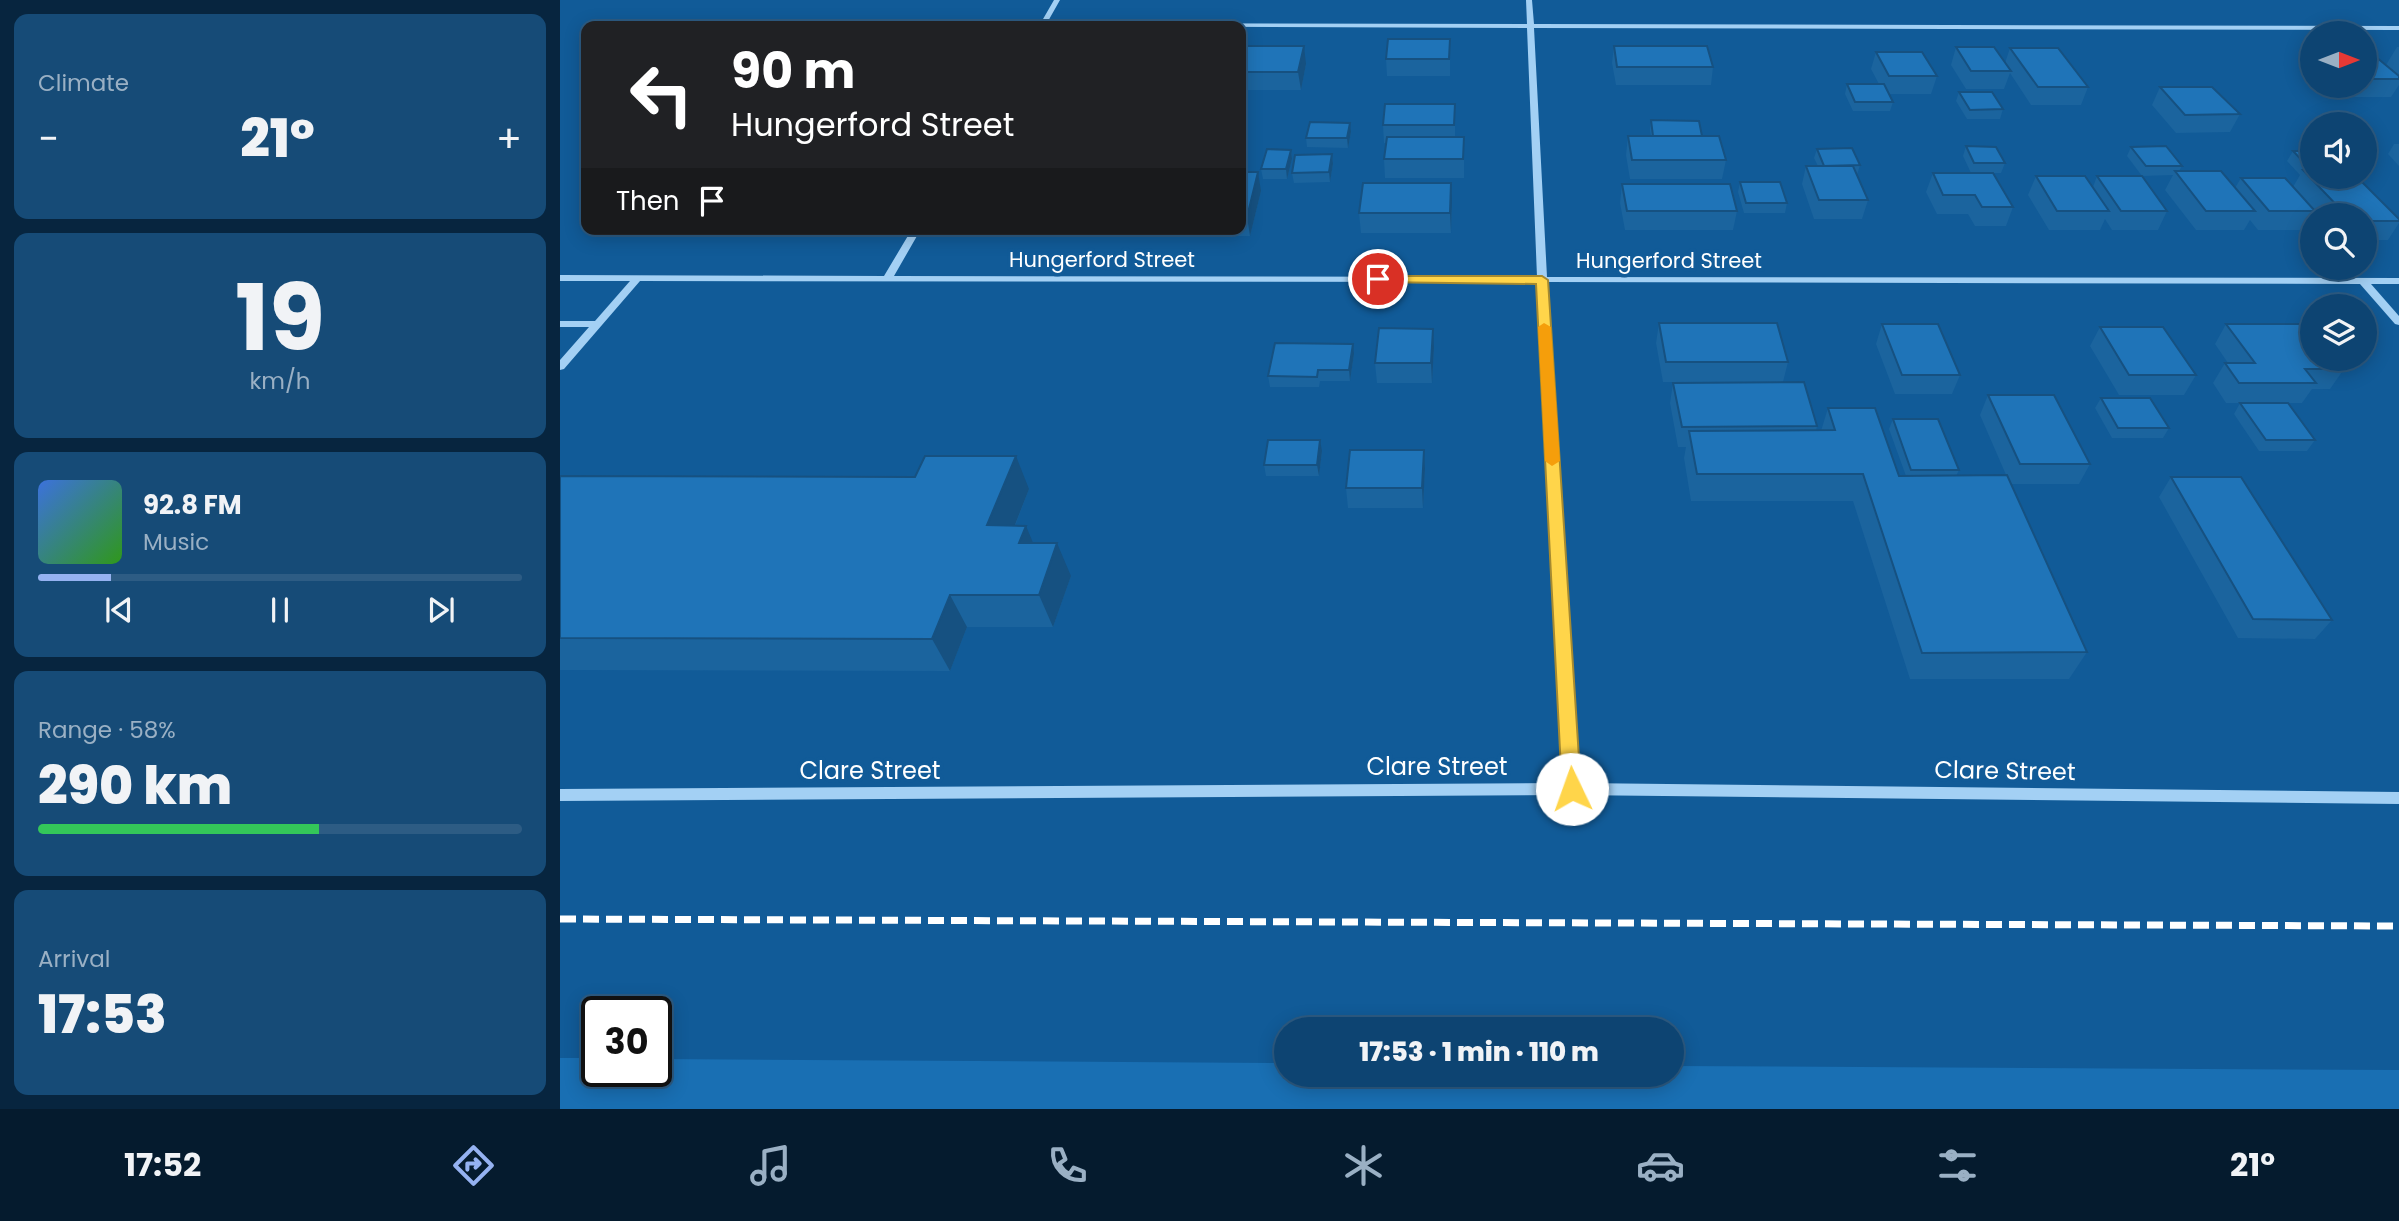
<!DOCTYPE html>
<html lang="en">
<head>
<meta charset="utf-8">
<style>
  body { margin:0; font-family:Poppins,sans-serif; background:#164b77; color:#f1f3f6; height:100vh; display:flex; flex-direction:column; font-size:26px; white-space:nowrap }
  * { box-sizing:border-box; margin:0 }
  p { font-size:23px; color:#9ab0c4 }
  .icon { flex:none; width:38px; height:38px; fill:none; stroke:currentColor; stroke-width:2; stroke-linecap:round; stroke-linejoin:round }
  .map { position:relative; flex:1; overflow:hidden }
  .side { display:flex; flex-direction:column; gap:14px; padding:14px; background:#07253f; width:560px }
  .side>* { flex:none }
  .top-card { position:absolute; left:21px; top:21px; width:665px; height:214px; border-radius:14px; box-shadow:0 4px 18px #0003,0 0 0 2px #2d5c84; background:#202124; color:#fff; overflow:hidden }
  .needle { width:46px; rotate:90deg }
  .buttons { position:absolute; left:1740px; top:21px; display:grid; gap:14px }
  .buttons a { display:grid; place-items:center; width:77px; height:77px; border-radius:50%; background:#0d4472; box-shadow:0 4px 18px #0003,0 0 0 2px #2d5c84; font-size:35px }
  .speed { position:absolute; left:21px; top:996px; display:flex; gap:14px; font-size:35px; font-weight:700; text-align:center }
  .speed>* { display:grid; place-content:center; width:91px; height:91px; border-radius:50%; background:#0d4472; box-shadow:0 4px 18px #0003,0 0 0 2px #2d5c84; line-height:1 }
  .speed .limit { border:4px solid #111; border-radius:10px; background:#fff; color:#111 }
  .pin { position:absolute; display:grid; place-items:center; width:60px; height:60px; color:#fff; margin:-30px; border:4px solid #fff; border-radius:50%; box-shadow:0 2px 7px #0007 }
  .me { position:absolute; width:77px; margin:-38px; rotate:357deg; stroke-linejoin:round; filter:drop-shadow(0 0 5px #0008) }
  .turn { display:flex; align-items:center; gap:24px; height:147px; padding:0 35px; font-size:32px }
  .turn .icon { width:91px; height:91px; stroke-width:2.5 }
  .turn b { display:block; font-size:49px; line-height:60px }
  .then { display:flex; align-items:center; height:66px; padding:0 35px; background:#0003; gap:14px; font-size:26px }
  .big { font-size:52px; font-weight:800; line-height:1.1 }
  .side .widget { flex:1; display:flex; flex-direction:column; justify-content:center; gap:10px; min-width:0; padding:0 24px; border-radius:14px; background:#164b77 }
  .side .dial { align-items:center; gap:0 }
  .dial b { font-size:91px; line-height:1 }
  .song { display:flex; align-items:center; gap:21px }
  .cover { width:84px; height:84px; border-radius:10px; background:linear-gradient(135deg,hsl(220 70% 55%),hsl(110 70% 35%)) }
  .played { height:7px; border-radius:4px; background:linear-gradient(90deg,#95b2f1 15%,#2d5c84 15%) }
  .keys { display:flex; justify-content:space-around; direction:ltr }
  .heat { display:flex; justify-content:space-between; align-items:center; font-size:38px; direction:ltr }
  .charge { height:10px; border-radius:5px; background:linear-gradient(90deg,#34c759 58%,#2d5c84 0) }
  .trip { position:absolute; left:714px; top:1017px; width:410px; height:70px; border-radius:35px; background:#0d4472; box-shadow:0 4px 18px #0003,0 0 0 2px #2d5c84; font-weight:800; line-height:70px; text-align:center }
  .dock { display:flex; height:112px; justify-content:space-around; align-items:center; background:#051b2e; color:#9ab0c4 }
  .dock .icon { width:49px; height:49px }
  .dock .current { color:#95b2f1 }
  .dock b { font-size:32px; color:#f1f3f6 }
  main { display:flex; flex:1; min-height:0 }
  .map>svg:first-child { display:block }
  .green { fill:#196fb3 }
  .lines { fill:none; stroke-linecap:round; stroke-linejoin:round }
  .minor { fill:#a3d0f4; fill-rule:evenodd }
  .rail { stroke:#fff; stroke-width:7; stroke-dasharray:16 7; stroke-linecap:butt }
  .wall { fill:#1b649e }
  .shaded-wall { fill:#165181 }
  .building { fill:#1f74b8; stroke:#165181; stroke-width:2 }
  .route { fill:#ffd54a; stroke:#a68a30; stroke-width:2 }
  .slow { fill:#f59e0b }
  .labels { text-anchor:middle; stroke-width:7; stroke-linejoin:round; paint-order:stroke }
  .far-street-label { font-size:21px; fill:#fff; stroke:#115b98 }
  .street-label { font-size:24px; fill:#fff; stroke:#115b98 }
</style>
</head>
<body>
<main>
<section class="side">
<div class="widget"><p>Climate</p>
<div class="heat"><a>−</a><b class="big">21°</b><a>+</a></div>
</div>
<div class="widget dial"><b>19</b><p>km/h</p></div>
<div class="widget">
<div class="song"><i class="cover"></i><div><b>92.8 FM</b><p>Music</p></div></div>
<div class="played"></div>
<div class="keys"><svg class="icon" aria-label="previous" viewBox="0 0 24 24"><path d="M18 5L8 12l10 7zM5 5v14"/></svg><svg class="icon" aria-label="pause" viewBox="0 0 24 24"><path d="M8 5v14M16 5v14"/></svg><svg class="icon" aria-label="next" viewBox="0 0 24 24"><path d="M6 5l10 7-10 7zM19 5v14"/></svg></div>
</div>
<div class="widget"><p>Range · 58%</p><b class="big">290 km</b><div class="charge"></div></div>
<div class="widget"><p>Arrival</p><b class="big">17:53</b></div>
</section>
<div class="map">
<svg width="1839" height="1109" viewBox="0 0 1839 1109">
  <rect width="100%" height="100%" fill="#115b98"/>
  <path class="green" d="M0,1058h37v13h59v-12l630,4v11h385v-8l728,4v39h-1839z"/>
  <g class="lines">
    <path class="minor" d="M494,0h6l-13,23 480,1 -1,-24h6l2,24 865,2v4l-865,-2 13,249 852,1v6h-28l28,32v9l-4,-1 -35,-40 -813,-2 31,501 821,9v12l-828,-9 -1011,6v-12l1003,-6 -26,-501 -897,-1 -76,88 -4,1v-10l29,-33h-29v-6h35l35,-40h-70v-6l324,1 28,-47h9l-27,47 643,1 -10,-249 -488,-2z"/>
    <path class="rail" d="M0,919l1839,7"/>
  </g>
  <path class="wall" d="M890,39v37h-63l-1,-17z
    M1054,46l99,21 -2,18h-95l-4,-22z
    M1396,47l49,16 5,-15 78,39 -7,18h-50l-21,-32 -6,16h-38l-15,-24z
    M1837,47h2v28l-13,-10z
    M681,52l65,12 -5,26h-60z
    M1316,52l61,24 -6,18h-42l4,8 -3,9h-37l-8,-17 2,-10h32l-8,-15z
    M1804,52l35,24v9l-8,12h-57l-12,-11h42z
    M1752,55v22l-8,-8z
    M1600,87l80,27 -10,18 -54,1 -24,-28z
    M1399,92l44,17 -3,10h-33l-11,-18z
    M895,104v33h9v41h-79l-1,-19 2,-16h-2l-1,-18z
    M1091,120l51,16 24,24 -4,19h-92l-4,-24 2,-19h23l-1,-6z
    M791,132l-3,16 -41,-1 -1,-9z
    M1834,144h5v22l-11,-12z
    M1406,146l39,17 -4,10h-30l-8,-17z
    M1571,147l51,19 -3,5 56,17 6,-10 52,9 7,-12 -13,-14 6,-10 106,68v4l-11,17h-24v-25h-47l-3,-2 -2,2 -8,15h-46l-8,-10 -6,10h-48l-31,-40 8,-15 -31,1 -15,-20z
    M1257,149l43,16 -3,10 11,25 -6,19h-48l-12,-35 4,-18h12l-4,-8z
    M731,150l1,9 -5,20h-24l-2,-10z
    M772,154l1,10 -3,18 -36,1 -2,-10z
    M681,172l20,19 -11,45h-47l-2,-7h40z
    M1373,173l80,34 -7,19h-31l-7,-12h-31l-11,-22z
    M1476,176l57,11 4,-11 70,35 -9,19h-46l-7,-11 -5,11h-51l-21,-35z
    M1180,182l47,21 -2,10h-41l-6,-21z
    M1062,184l115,27 -4,19h-108l-5,-27z
    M892,201l-1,32h-90l-2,-20z
    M1099,323l129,39 -5,20h-120l-7,-39z
    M1322,324l78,51 -8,19h-57l-19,-50z
    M1666,324l118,45 -14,20h-18l-10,14h-76l-13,-20 12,-20h3l-13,-19z
    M1540,327l96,48 -12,20h-65l-29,-49z
    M874,348l-2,35h-55l-2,-20z
    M794,354l-4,27h-30l-1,6h-49l-2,-11z
    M1113,383l144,43 -1,5h5l7,-23 71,68h7l-17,-47 4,-10 66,51 -3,6 131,176 -18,27h-159l-57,-178h-162l-7,-43 2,-11h-8l-8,-44z
    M1428,395l102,69 -11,20h-69l-30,-69z
    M1541,398l68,30 -6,10h-51l-17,-30z
    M1680,403l75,37 -8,11h-48l-25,-37z
    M864,450l1,19 -2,39h-75l-2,-20z
    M762,451l-3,25h-53l-2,-11z
    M0,476l469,13 -14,37 56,50 -18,51h-86l-17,44 -390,-1z
    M1611,477l161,143 -17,19 -77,-1 -79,-141z"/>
  <path class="shaded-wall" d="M744,46l2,18 -5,26 -3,-18z
    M790,123l1,9 -3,16 -1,-10z
    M731,150l1,9 -5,20 -1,-10z
    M772,154l1,10 -3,18 -1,-10z
    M698,172l3,19 -11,45 -3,-19z
    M891,183l1,18 -1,32 -1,-20z
    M873,329l1,19 -2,35 -1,-20z
    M793,344l1,10 -4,27 -1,-11z
    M760,440l2,11 -3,25 -2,-11z
    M864,450l1,19 -2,39 -1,-20z
    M456,456l13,33 -27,69 -15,-33z
    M466,526l14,33 -21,-16z
    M497,543l14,33 -18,51 -14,-32z
    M390,595l17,32 -17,44 -18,-32z"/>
  <path class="building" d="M828,39h62l-1,20h-63z
    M683,46h61l-6,26h-57v-20z
    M1054,46h93l6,21h-96z
    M1396,47h38l17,24h-40z
    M1450,48h48l30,39h-50z
    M1316,52h46l15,24h-48z
    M1804,52h6l29,24v3h-35z
    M1287,84h37l9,18h-38z
    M1600,87h52l28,27 -55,1z
    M1399,92h33l11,17 -33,1z
    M825,104h70l-1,21h-71z
    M1091,120l48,1 3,15h-49z
    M750,122l40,1 -3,15h-41z
    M1068,136h91l7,24h-94z
    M827,137h77l-1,22h-79z
    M1406,146l30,1 9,16h-31z
    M1606,146l16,20h-36l-15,-19z
    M1292,148l8,17 -36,1 -7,-17z
    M707,149l24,1 -5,19h-25z
    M1733,151h19v19h-1z
    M772,154l-3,18 -37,1 3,-18z
    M1246,166h47l15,34h-49z
    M1743,170h9v7h45l42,42v2h-35v-6h-18z
    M1615,171h46l34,40h-49z
    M681,172h17l-11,45h-6z
    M1373,173h60l20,34h-31l-7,-12h-32z
    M1476,176h49l24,35h-52z
    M1537,176h45l25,35h-46z
    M1681,178h44l30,33h-46z
    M1180,182h40l7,21h-41z
    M803,183h88l-1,30h-91z
    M1062,184h108l7,27h-110z
    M1099,323h118l11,39h-122z
    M1322,324h56l22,51h-58z
    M1666,324h82l4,5v30h24l8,10h-39l11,14h-77l-14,-20h30z
    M1540,327h63l33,48h-67z
    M819,328l54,1 -2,34h-56z
    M715,343l78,1 -4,26h-31l-1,7 -49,-1z
    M1244,382l13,44 -135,1 -9,-44z
    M1428,395h66l36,69h-70z
    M1541,398h49l19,30h-51z
    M1680,403h48l27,37h-49z
    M1268,408h47l24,68 108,-1 80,177 -165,1 -59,-179h-166l-8,-43 146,-1z
    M1333,419h45l21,51h-48z
    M708,440h52l-3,25h-53z
    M790,450h74l-2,38h-76z
    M365,456h91l-29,69 39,1 -7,17h38l-18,52h-89l-18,44 -372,-1v-162l355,1z
    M1611,477h70l91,143 -79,-1z"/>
  <path class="route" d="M818,276h164l6,4 33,509 -3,6 -6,3 -7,-3 -3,-6 -26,-505 -162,-2v-5z"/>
  <path class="slow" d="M984,323l7,4 9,134 -8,5 -7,-5 -7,-134z"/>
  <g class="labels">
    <g class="far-street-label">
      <text x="542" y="267">Hungerford Street</text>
      <text x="1109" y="268">Hungerford Street</text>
    </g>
    <g class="street-label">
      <text x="877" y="775">Clare Street</text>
      <text x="310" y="779">Clare Street</text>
      <text transform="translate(1445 771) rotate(1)" y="8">Clare Street</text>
    </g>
  </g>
</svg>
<div class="buttons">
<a><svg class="needle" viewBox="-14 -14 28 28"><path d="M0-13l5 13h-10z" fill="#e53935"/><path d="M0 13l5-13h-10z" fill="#9ab0c4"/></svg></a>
<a><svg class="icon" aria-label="sound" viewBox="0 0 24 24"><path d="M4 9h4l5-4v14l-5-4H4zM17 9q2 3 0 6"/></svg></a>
<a><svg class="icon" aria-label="search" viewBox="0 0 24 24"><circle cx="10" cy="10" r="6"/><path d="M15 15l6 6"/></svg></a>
<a><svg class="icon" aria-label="layers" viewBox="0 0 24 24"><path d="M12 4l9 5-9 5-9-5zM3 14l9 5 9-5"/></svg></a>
</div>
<div class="speed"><div class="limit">30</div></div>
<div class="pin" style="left:818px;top:279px;background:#d93025"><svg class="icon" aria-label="arrive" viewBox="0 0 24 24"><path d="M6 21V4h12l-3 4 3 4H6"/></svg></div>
<svg class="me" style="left:1012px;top:789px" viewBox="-20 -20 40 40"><circle r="19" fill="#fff"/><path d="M0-13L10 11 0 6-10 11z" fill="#ffd54a"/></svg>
<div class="trip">17:53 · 1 min · 110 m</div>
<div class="top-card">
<div class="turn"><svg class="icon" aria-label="left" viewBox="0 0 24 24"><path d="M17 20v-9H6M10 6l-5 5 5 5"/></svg><div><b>90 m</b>Hungerford Street</div></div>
<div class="then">Then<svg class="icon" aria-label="arrive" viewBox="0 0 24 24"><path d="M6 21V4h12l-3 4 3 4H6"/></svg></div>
</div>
</div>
</main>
<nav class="dock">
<b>17:52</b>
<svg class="icon current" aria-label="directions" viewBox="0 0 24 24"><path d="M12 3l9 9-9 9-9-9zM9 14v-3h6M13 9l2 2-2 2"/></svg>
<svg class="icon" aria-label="music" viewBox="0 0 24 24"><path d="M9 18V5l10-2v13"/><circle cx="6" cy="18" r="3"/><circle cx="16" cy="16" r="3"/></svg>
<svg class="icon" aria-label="phone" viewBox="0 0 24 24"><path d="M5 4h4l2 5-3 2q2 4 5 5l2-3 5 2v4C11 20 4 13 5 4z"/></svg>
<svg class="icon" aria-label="climate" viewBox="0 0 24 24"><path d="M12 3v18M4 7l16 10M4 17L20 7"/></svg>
<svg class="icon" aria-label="car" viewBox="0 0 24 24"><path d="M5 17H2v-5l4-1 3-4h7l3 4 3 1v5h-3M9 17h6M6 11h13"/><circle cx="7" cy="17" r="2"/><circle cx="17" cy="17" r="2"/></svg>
<svg class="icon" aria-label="filters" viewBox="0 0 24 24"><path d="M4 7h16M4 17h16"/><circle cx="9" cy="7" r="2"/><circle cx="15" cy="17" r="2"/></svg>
<b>21°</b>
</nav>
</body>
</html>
